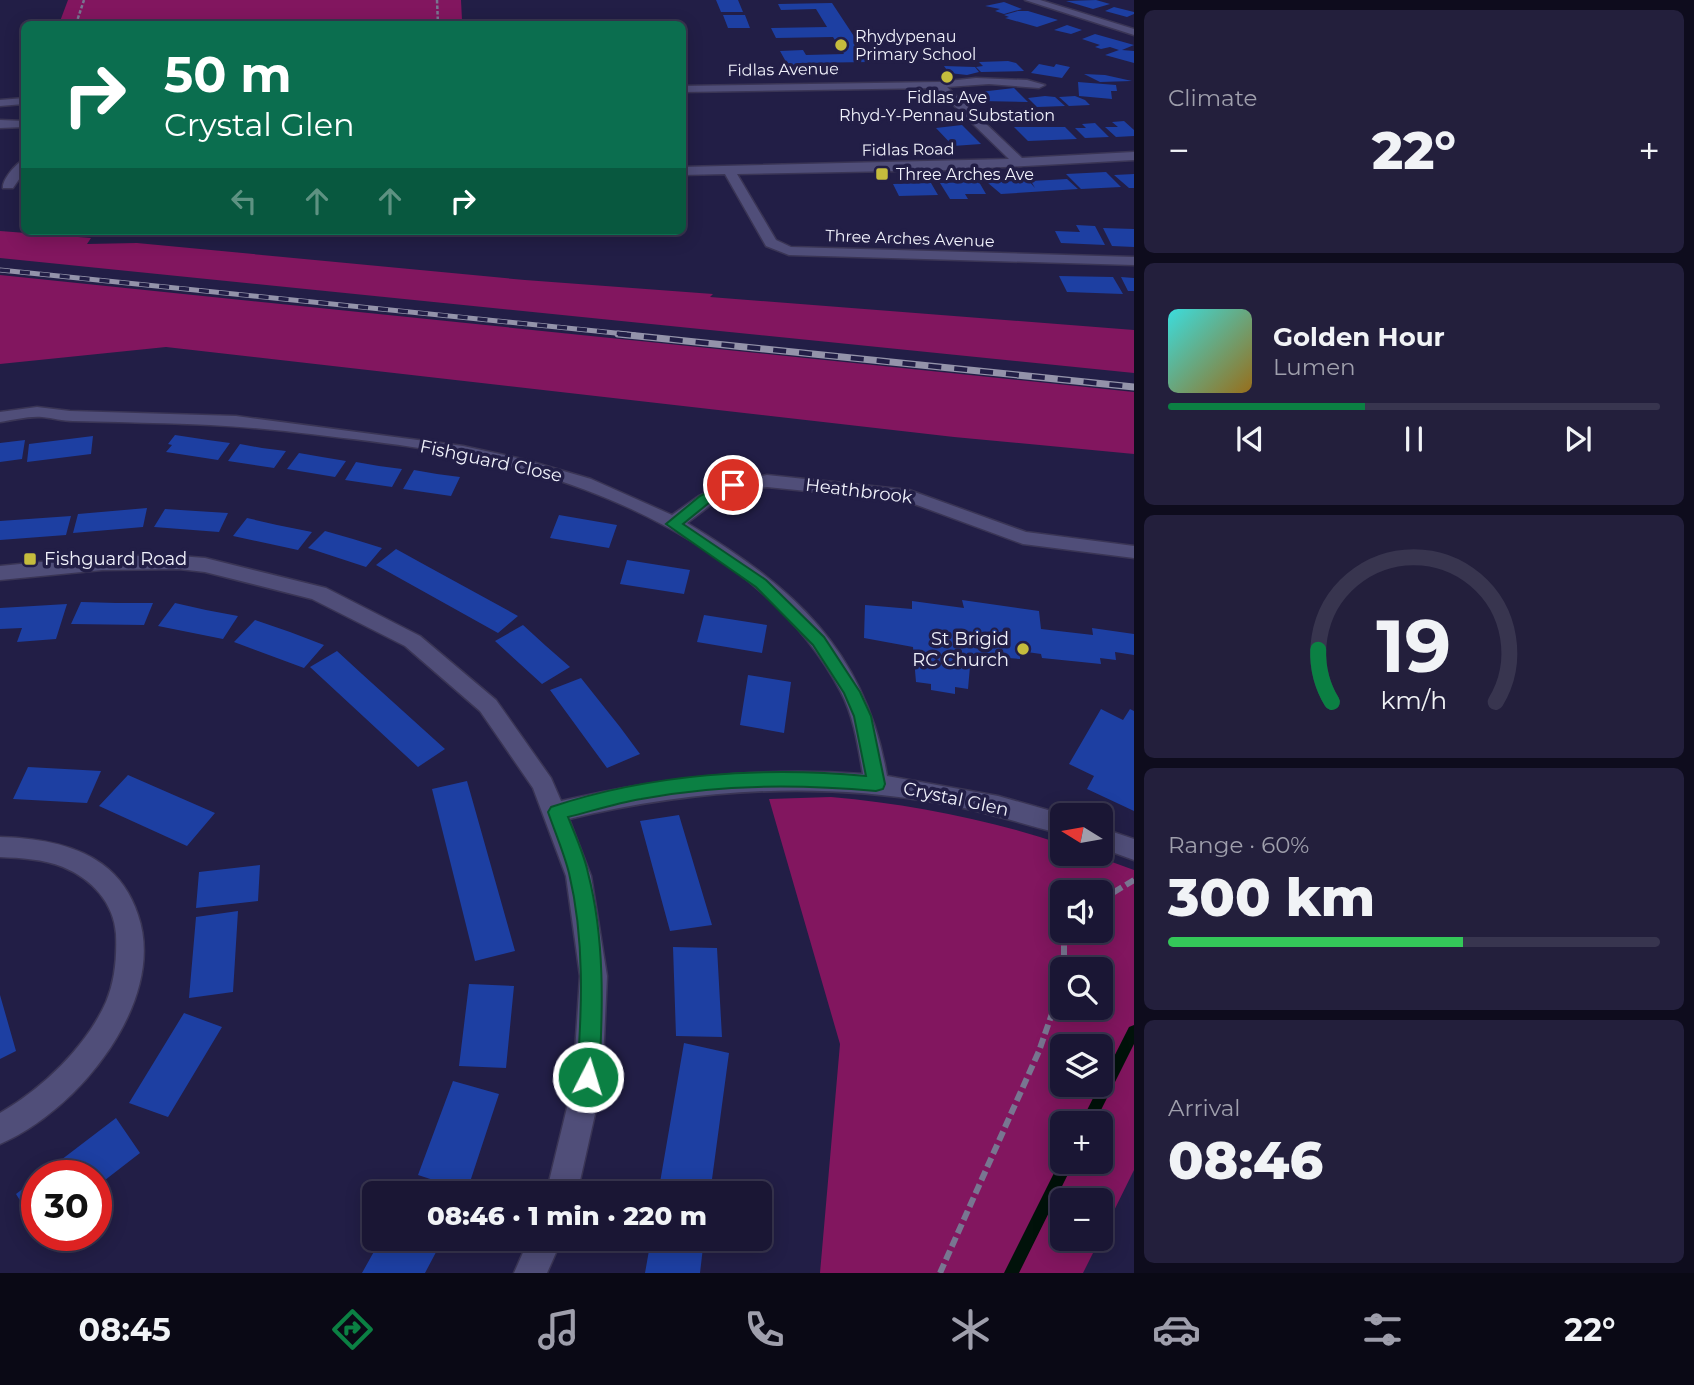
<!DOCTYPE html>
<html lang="en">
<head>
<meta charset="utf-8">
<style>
  body { margin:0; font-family:Montserrat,sans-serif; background:#231f3c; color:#f1f3f6; height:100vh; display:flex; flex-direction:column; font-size:26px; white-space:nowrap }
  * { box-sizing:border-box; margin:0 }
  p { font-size:23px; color:#9f9fac }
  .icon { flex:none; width:38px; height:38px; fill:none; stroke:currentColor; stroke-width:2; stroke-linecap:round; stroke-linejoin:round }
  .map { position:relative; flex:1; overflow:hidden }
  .sheet { display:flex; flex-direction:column; gap:10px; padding:10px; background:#0e0c1d; width:560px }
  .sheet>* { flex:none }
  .guide { position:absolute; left:21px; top:21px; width:665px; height:214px; border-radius:10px; box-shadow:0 4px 18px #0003,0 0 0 2px #38354f; background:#0b6e4f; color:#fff; overflow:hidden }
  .needle { width:46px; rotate:281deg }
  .fabs { position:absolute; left:1050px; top:803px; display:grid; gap:14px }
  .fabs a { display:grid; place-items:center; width:63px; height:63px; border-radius:10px; background:#1a1634; box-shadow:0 4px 18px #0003,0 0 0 2px #38354f; font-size:35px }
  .speed { position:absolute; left:21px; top:1160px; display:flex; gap:14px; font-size:35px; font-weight:700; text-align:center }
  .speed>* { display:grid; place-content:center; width:91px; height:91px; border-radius:50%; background:#1a1634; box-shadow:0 4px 18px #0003,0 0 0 2px #38354f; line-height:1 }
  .speed .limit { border:10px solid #d22; background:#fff; color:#111 }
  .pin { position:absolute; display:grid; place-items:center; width:60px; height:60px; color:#fff; margin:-30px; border:4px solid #fff; border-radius:50%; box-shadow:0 2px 7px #0007 }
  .me { position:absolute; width:77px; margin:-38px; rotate:5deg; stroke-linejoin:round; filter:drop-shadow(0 0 5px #0008) }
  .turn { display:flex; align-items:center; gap:24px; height:147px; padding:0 28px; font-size:32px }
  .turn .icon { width:91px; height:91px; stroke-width:2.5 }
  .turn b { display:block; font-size:49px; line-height:60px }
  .lanes { display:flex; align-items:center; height:66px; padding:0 28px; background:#0003; justify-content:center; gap:35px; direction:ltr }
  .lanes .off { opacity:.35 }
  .big { font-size:52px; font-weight:800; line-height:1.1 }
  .sheet .widget { flex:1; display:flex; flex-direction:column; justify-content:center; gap:10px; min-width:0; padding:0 24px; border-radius:10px; background:#231f3c }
  .sheet .dial { align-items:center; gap:0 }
  .dial svg { height:182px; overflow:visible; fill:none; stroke:#38354f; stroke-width:7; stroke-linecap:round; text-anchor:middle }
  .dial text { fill:#f1f3f6; stroke:none }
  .song { display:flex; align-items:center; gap:21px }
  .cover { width:84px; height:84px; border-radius:10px; background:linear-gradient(135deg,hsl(180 70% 55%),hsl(40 70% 35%)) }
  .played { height:7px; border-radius:4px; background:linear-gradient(90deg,#0b8043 40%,#38354f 40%) }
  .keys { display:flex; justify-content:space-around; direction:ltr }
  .heat { display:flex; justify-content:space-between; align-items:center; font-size:38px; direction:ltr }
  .charge { height:10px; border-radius:5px; background:linear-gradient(90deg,#34c759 60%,#38354f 0) }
  .trip { position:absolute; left:362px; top:1181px; width:410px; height:70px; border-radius:10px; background:#1a1634; box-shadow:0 4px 18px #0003,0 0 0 2px #38354f; font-weight:800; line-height:70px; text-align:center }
  .menu { display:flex; height:112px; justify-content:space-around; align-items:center; background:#0a0915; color:#9f9fac }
  .menu .icon { width:49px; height:49px }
  .menu .selected { color:#0b8043 }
  .menu b { font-size:32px; color:#f1f3f6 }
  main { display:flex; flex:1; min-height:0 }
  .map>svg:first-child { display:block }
  .green { fill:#82165f; fill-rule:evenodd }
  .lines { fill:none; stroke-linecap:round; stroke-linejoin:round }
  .stream { fill:#01120a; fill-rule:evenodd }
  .building { fill:#1d3fa2 }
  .minor-casing { stroke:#3a3555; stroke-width:3 }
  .path-far2 { stroke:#787691; stroke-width:2.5; stroke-dasharray:3.5 2; stroke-linecap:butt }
  .path-far1 { stroke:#787691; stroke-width:4.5; stroke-dasharray:8 3.5; stroke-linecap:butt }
  .path { stroke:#787691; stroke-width:6; stroke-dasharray:10 4.5; stroke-linecap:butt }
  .minor { fill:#504e79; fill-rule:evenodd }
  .rail-far1-casing { stroke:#9493aa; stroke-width:5 }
  .rail-casing { stroke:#9493aa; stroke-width:7 }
  .rail-far1 { stroke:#221e46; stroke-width:3.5; stroke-dasharray:10; stroke-linecap:butt }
  .rail { stroke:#221e46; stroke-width:4.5; stroke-dasharray:13; stroke-linecap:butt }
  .route { fill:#0b8043; stroke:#07532c; stroke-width:2 }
  .poi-dot { fill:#c5bc3d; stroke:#221e46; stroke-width:2.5 }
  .labels { text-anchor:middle; stroke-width:7; stroke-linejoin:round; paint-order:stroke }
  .far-poi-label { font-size:16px; fill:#f0f1fb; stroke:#221e46; text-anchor:start }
  .far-street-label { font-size:16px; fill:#f0f1fb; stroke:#221e46 }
  .street-label { font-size:18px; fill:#f0f1fb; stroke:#221e46 }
  .poi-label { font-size:18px; fill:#f0f1fb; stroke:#221e46; text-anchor:start }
</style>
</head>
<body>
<main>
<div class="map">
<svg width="1134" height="1273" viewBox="0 0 1134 1273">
  <rect width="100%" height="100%" fill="#221e46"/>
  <path class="green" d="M68,0h393l1,20 5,4h-408z
    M0,231l91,7 -4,6 50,-1 388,37 188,14 -3,3 424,33v43l-1134,-115z
    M0,275l1134,117v62l-180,-17 -788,-90 -166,17z
    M831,797c78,7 156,22 231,47v10h28l44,16v300l-33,67v-37h-39v39h38l-17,34h-263l20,-229 -71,-245zM1101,892v39h-39v-39zM1062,970h39v38h-39zM1062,1046h39v39h-39zM1062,1124h39v38h-39z"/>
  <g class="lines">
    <path class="stream" d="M1134,1025v19l-40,80h-14l49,-97z
      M1062,1157v5h12l-55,111h-15z"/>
  </g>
  <path class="building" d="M716,0h22l5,12h-22z
    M1096,0l14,4 -17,5 -27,-8z
    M1004,2l18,7 -18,5 -9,-3 5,-2 -15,-3z
    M832,3l39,59 -72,1 3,6h-12l-10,-18 23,-1 3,5 38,-1 -11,-17 -57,1 -5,-10 56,-1 -11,-18 -35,1 -3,-6z
    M1114,7l20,5v2l-7,3 -22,-6z
    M1018,11h10l30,9 -21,7 -32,-9 4,-1 -5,-2z
    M723,15h22l5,13h-22z
    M1067,25l15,5 -11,4 -17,-4z
    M1095,34l39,11 -12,5 12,1v12l-29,-8 14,-5 -9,-3 -9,2 -6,-2 5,-2 -18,-6z
    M1008,61l8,2 8,8 -43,1 -5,-5 7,-1 -4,-4z
    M1039,64l15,3 2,-3 14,3 -8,11 -31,-5z
    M944,66l31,1 4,5 -12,3 -18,-2z
    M1084,74l21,1 27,6 -32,1z
    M1078,82l38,3 1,6h-6l1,8 -33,-3z
    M1014,88l14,14 -48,-1 -9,-8z
    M1045,96l10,1 10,9 -28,1 -9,-9z
    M1075,96l10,4 5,5 -21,1 -10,-9z
    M1017,112l11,8 -30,1 -4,-4h13l-4,-4z
    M1124,121l10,9v6l-18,1 -11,-10h13l-6,-5z
    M1095,123l14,14 -24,1 -10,-10h11l-4,-4z
    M962,125l19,19 -28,2 -17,-18z
    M1014,127h51l12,12 -49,2z
    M1106,172l15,15 -40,2 -15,-15z
    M1134,174v14h-5l-15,-13z
    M1067,179l11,10 -77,5 -13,-11 40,-3 7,8 -4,-7z
    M979,182l7,12h-21l3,5h-18l-10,-16z
    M931,183l7,12 -39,1 -6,-12z
    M1076,225l19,1 10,19 -44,-2 -6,-12 25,1z
    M1103,228l31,1v18l-22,-1z
    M1059,276l54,1 10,17 -56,-2z
    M1121,277l13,1v13h-6z
    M175,435l33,5 22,3 -12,17 -52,-8 6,-7 -4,-1z
    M93,436l-2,18 -64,8 2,-18z
    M25,440l-3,19 -22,3v-19z
    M240,444l22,4 24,3 -12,17 -46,-7z
    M299,453l23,4 24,4 -11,16 -48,-8z
    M356,462l23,4 23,3 -10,18 -47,-7z
    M414,470l23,4 23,3 -9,19 -48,-7z
    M147,508l-4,19 -70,6 5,-19z
    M165,509l31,2 32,2 -9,19 -65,-5z
    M559,515l58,10 -8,23 -59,-10z
    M71,516l-5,19 -66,5v-19z
    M247,518l30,7 35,7 -14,18 -65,-14z
    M325,531l28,8 29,9 -16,19 -58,-19z
    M396,549l29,16 93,51 -20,17 -122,-68z
    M627,560l63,10 -6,24 -64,-10z
    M962,600l77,11 2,18 52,6 -1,-7 42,6v21l-19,-3 1,8 -16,-2 1,6 -59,-6 -1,-4 -21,-3v8l-49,-4 -3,34 -13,-2v7l-24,-4v-6l-15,-2 -3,-35 -49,-9 1,-33 47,4v-8l52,7z
    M81,602l35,1h37l-9,22 -73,-1z
    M175,603l31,7 32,6 -15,23 -65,-13z
    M67,604l-11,35 -39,3 5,-14 -22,1v-21z
    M704,615l63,10 -5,28 -65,-11z
    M255,620l35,12 34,13 -20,23 -70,-26z
    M523,625l23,21 24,21 -28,17 -47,-43z
    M337,651l25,23 83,75 -27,18 -108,-100z
    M748,675l43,7 -7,51 -44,-8z
    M581,678l39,49 20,27 -33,14 -57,-78z
    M1101,709l22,11 7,-11 4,2v100l-47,-22 7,-13 -25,-12z
    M28,767l37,2 36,2 -14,32 -74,-4z
    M128,775l87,38 -28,33 -88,-40z
    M467,781l48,170 -40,10 -43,-172z
    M679,815l33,110 -42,6 -30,-110z
    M260,865l-2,36 -62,7 3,-36z
    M238,911l-5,81 -44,6 7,-81z
    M673,947l44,1 5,89 -46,-1z
    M469,984l45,2 -8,82 -47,-2z
    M0,995l16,56 -16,8z
    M184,1013l38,14 -54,90 -39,-14z
    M684,1043l45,10 -19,141h-52z
    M453,1081l46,13 -32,97 -49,-16z
    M116,1118l24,35 -44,34v-11h-56z
    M37,1178v50l-21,-34z
    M381,1239h62l-18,34h-63z
    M651,1239h53l-4,34h-55z"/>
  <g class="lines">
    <defs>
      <path id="minor" d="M1025,0h15l94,29v6z
        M976,78l51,2 18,5 -6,3 -50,-4 -42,3 75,71 112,-6v8l-184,10 -213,4 39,66 15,7 343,10v8l-345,-10 -23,-9 -41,-72 -43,1v-8l327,-8 -73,-71 -254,4v-6l257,-4z
        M24,98v6l-24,2v-6z
        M0,120l24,1v6l-24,1z
        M24,160v12l-11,16h-10c-1,-8 13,-25 21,-28z
        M37,407l33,4 166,5 227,30 59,13 69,20 81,36 27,-19 23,-12 45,-9 142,15 117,42 108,14v12l-111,-14 -117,-43 -139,-14 -32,5 -23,12 -25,19c105,63 178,126 200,253l111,20 64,18 4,2h-4v18c-43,-11 -85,-25 -129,-32 -123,-21 -243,-12 -364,17l22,57 16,100 -5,107 -25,111h-31l27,-111 7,-107 -14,-100 -33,-88 -53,-77 -75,-65 -93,-47 -107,-27 -26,-3 -77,1 -102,10v-14l102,-10h77l26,2 121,30 94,48 76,64 55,78 10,23c103,-24 197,-34 302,-27 -5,-28 -9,-57 -22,-82 -60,-114 -187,-184 -306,-219 -80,-24 -167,-32 -250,-42 -71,-8 -141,-8 -212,-10 -10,0 -20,-3 -31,-4 -14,-1 -28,3 -42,5v-10z
        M1101,828l33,11v21l-33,-12z
        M0,837c34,1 73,6 102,27 18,13 29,30 36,51 30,87 -62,197 -138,229v-31c42,-24 86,-66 106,-111 9,-21 11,-45 10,-68 -2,-31 -24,-55 -53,-67 -20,-8 -42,-9 -63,-10z
        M529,1239h33l-15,34h-33z"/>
    </defs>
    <use href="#minor" class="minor-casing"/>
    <path class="path-far2" d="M437,0l1,24
      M76,24l8,-24"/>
    <path class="path-far1" d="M1131,882l3,-2"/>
    <path class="path" d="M1101,900l33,-20
      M1064,970v-28l3,-11
      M940,1273l99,-222 23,-66"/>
    <use href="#minor" class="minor"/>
    <defs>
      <path id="rail-far1" d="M0,270l635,65"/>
      <path id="rail" d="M618,334l516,53"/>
    </defs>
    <use href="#rail-far1" class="rail-far1-casing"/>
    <use href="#rail" class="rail-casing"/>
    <use href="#rail-far1" class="rail-far1"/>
    <use href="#rail" class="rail"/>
  </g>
  <path class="route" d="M733,480l5,2v6l-28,14 -27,22 83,56 58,57 36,55 11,24 14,68 -2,5 -7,2c-77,-7 -158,-7 -235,8 -24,4 -49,12 -73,18 7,18 16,37 20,56 17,66 15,136 11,204l-3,7 -8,3 -8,-3 -3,-7c5,-68 8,-137 -8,-204 -5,-20 -14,-41 -21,-61l3,-5c99,-33 211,-41 315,-31l-12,-60 -10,-23 -31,-48 -57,-58 -90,-63 34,-28z"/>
  <g class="poi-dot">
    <circle cx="841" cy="45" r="7"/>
    <circle cx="947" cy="77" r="7"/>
    <rect x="875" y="167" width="14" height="14" rx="3.5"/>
    <rect x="23" y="552" width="14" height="14" rx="3.5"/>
    <circle cx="1023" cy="649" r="7"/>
  </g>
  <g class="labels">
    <g class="far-poi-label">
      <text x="855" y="42">Rhydypenau<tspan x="855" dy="18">Primary School</tspan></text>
      <text x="947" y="103" text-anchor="middle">Fidlas Ave<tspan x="947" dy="18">Rhyd-Y-Pennau Substation</tspan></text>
      <text x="896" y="180">Three Arches Ave</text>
    </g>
    <g class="far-street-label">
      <text transform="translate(783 69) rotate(-1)" y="6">Fidlas Avenue</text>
      <text transform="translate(908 149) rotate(-1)" y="6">Fidlas Road</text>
      <text transform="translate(910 238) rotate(2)" y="6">Three Arches Avenue</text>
    </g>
    <g class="street-label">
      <text transform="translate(491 461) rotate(12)" y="6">Fishguard Close</text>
      <text transform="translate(859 491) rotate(7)" y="6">Heathbrook</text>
      <text transform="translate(956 799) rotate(12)" y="6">Crystal Glen</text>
    </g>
    <g class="poi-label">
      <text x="44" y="565">Fishguard Road</text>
      <text x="1009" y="645" text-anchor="end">St Brigid<tspan x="1009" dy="21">RC Church</tspan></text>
    </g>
  </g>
</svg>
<div class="fabs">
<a><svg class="needle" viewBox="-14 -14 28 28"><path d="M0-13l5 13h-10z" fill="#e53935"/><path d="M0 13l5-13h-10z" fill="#9f9fac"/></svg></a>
<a><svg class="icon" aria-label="sound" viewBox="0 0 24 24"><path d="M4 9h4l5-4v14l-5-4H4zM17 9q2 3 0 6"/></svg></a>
<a><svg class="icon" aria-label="search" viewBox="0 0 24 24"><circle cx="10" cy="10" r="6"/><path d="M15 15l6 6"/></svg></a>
<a><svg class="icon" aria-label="layers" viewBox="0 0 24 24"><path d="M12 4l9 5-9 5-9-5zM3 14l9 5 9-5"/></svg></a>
<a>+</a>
<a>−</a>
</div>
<div class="speed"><div class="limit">30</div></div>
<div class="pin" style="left:733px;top:485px;background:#d93025"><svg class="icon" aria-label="arrive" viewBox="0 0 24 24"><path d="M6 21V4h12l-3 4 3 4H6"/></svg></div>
<svg class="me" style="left:588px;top:1077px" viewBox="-20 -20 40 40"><circle r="17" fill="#0b8043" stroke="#fff" stroke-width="3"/><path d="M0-11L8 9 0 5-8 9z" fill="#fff"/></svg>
<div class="trip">08:46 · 1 min · 220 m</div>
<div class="guide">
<div class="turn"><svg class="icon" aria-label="right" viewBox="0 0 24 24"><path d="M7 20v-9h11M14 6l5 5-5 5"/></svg><div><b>50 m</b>Crystal Glen</div></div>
<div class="lanes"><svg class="icon off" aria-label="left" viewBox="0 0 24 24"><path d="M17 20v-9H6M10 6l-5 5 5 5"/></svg><svg class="icon off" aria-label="ahead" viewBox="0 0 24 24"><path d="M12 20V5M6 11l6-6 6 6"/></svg><svg class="icon off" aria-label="ahead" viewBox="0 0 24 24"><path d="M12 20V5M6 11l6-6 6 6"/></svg><svg class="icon" aria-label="right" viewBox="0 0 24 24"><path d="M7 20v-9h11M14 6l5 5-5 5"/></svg></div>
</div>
</div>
<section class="sheet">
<div class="widget"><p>Climate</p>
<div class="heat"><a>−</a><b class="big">22°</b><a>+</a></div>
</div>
<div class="widget">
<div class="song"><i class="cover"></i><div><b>Golden Hour</b><p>Lumen</p></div></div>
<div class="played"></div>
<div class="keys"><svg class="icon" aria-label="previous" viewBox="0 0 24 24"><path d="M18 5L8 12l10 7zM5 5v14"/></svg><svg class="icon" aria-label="pause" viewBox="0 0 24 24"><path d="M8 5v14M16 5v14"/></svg><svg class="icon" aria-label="next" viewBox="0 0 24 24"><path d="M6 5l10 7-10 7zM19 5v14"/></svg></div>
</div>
<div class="widget dial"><svg viewBox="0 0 100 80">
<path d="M14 69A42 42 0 1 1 86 69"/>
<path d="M14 69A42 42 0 0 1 8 46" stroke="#0b8043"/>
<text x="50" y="56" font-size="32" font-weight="700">19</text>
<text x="50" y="72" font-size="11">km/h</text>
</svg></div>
<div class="widget"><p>Range · 60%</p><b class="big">300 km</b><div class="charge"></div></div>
<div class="widget"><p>Arrival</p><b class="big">08:46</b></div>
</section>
</main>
<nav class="menu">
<b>08:45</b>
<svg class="icon selected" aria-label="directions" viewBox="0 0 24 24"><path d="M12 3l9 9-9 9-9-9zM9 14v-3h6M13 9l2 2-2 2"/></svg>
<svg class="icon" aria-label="music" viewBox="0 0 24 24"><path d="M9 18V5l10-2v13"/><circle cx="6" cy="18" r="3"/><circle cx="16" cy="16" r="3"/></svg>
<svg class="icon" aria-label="phone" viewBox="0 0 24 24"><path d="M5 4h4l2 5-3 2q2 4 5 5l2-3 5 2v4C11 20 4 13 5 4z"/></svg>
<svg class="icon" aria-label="climate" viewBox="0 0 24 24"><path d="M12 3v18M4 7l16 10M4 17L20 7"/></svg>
<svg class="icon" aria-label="car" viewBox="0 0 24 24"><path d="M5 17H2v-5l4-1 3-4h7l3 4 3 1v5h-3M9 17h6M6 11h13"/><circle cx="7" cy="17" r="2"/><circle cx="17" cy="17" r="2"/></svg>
<svg class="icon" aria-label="filters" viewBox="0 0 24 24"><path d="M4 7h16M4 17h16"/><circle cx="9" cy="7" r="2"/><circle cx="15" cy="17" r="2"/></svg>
<b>22°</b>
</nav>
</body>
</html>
